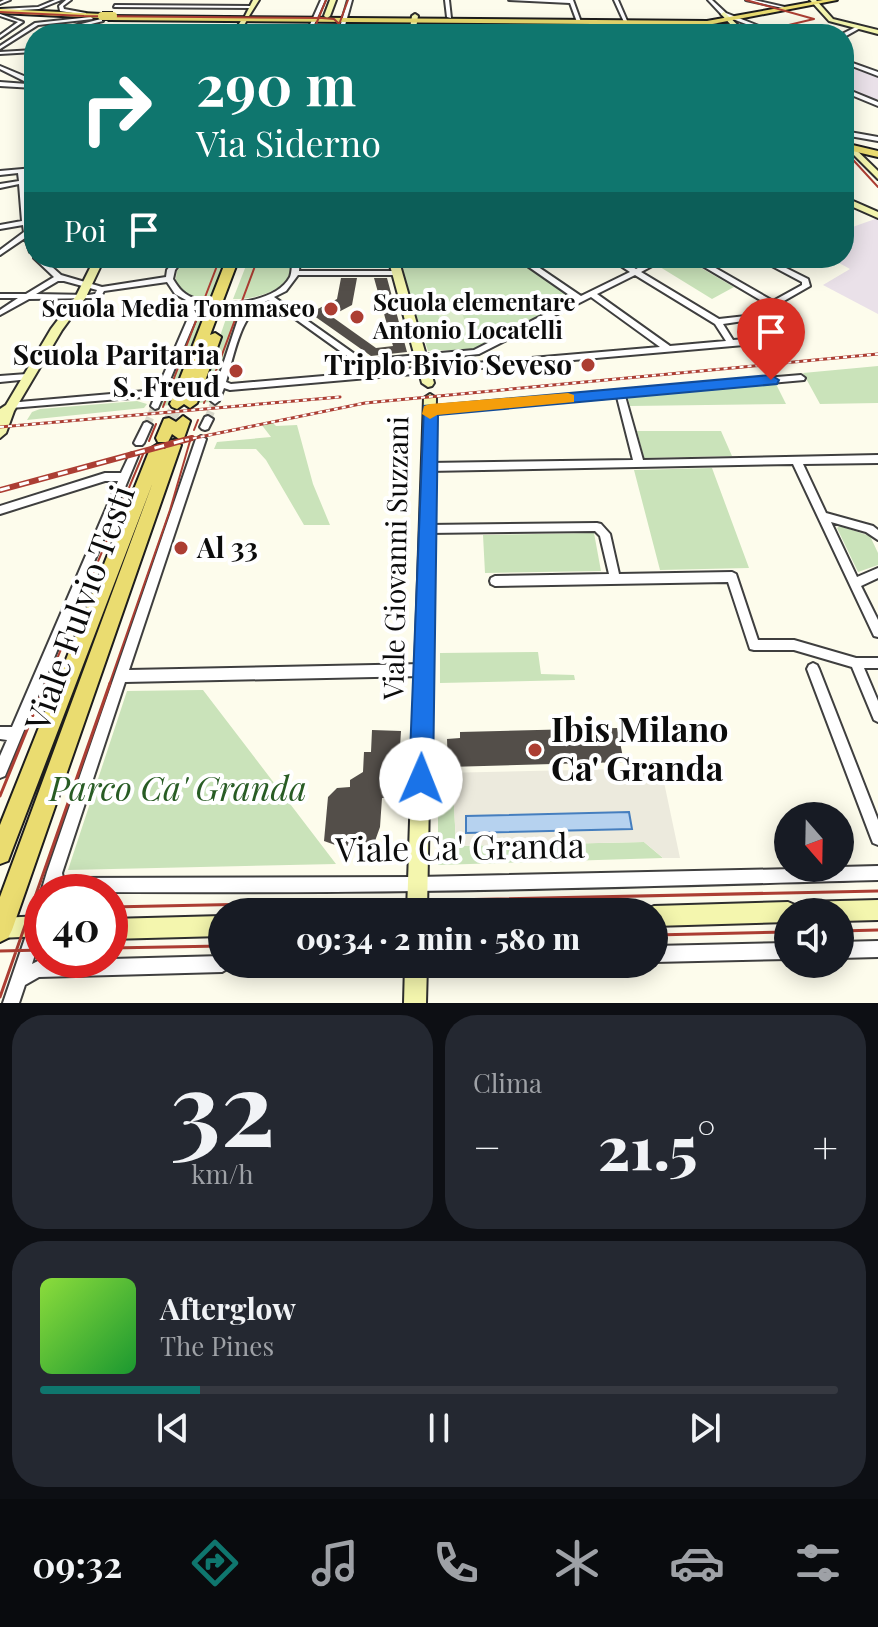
<!DOCTYPE html>
<html lang="it">
<head>
<meta charset="utf-8">
<style>
  body { margin:0; font-family:"Playfair Display",serif; background:#242831; color:#f1f3f6; height:100vh; display:flex; flex-direction:column; font-size:30px; white-space:nowrap }
  * { box-sizing:border-box; margin:0 }
  p { font-size:26px; color:#9ea1a6 }
  .icon { flex:none; width:44px; height:44px; fill:none; stroke:currentColor; stroke-width:2; stroke-linecap:round; stroke-linejoin:round }
  .map { position:relative; height:1003px; overflow:hidden }
  .panel { display:flex; flex-direction:column; gap:12px; padding:12px; background:#0d0f14; flex:1 }
  .panel>* { flex:none }
  .top-card { position:absolute; left:24px; top:24px; width:830px; height:244px; border-radius:32px; box-shadow:0 4px 20px #0003; background:#0f766e; color:#fff; overflow:hidden }
  .needle { width:52px; rotate:160deg }
  .tools { position:absolute; left:774px; top:802px; display:grid; gap:16px }
  .tools a { display:grid; place-items:center; width:80px; height:80px; border-radius:50%; background:#171b24; box-shadow:0 4px 20px #0003; font-size:40px }
  .speed { position:absolute; left:24px; top:874px; display:flex; gap:16px; font-size:40px; font-weight:700; text-align:center }
  .speed>* { display:grid; place-content:center; width:104px; height:104px; border-radius:50%; background:#171b24; box-shadow:0 4px 20px #0003; line-height:1 }
  .speed .limit { border:12px solid #d22; background:#fff; color:#111 }
  .pin { position:absolute; display:grid; place-items:center; width:68px; height:68px; color:#fff; margin:-82px -34px; border-radius:50% 50% 50% 0; rotate:-45deg; box-shadow:0 0 8px #0007 }
  .pin .icon { rotate:45deg }
  .me { position:absolute; width:88px; margin:-44px; rotate:1deg; stroke-linejoin:round; filter:drop-shadow(0 0 6px #0008) }
  .turn { display:flex; align-items:center; gap:28px; height:168px; padding:0 40px; font-size:36px }
  .turn .icon { width:104px; height:104px; stroke-width:2.5 }
  .turn b { display:block; font-size:56px; line-height:68px }
  .then { display:flex; align-items:center; height:76px; padding:0 40px; background:#0003; gap:16px; font-size:30px }
  .big { font-size:60px; font-weight:800; line-height:1.1 }
  .panel .tile { flex:1; display:flex; flex-direction:column; justify-content:center; gap:12px; min-width:0; padding:0 28px; border-radius:32px; background:#242831 }
  .panel .dial { align-items:center; gap:0 }
  .dial b { font-size:104px; line-height:1 }
  .song { display:flex; align-items:center; gap:24px }
  .cover { width:96px; height:96px; border-radius:12px; background:linear-gradient(135deg,hsl(90 70% 55%),hsl(130 70% 35%)) }
  .played { height:8px; border-radius:4px; background:linear-gradient(90deg,#0f766e 20%,#363941 20%) }
  .keys { display:flex; justify-content:space-around; direction:ltr }
  .heat { display:flex; justify-content:space-between; align-items:center; font-size:44px; direction:ltr }
  .panel .tiles { flex:1; display:grid; gap:12px; grid-template-columns:1fr 1fr }
  .tile:last-child { grid-column:span 2 }
  .trip { position:absolute; left:208px; top:898px; width:460px; height:80px; border-radius:40px; background:#171b24; box-shadow:0 4px 20px #0003; font-weight:800; line-height:80px; text-align:center }
  .dock { display:flex; height:128px; justify-content:space-around; align-items:center; background:#090b0e; color:#9ea1a6 }
  .dock .icon { width:56px; height:56px }
  .dock .active { color:#0f766e }
  .dock b { font-size:36px; color:#f1f3f6 }
  .map>svg:first-child { display:block }
  .industrial { fill:#eae1e9 }
  .green { fill:#cae3ba }
  .pitch { fill:#dceccb }
  .plaza { fill:#eceadd }
  .water { fill:#b6d2ef; stroke:#457ebe; stroke-width:2 }
  .building { fill:#534e49 }
  .lines { fill:none; stroke-linecap:round; stroke-linejoin:round }
  .street-tunnel { stroke:#d9d8ca; stroke-width:8; stroke-dasharray:8 4; stroke-linecap:butt }
  .primary-tunnel { stroke:#d9d8ca; stroke-width:13; stroke-dasharray:13 6; stroke-linecap:butt }
  .street-casing { stroke:#3f3f3f; stroke-width:4 }
  .secondary-casing { stroke:#2e2e2e; stroke-width:4 }
  .primary-casing { stroke:#1d1d1d; stroke-width:4 }
  .street { fill:#fff; fill-rule:evenodd }
  .secondary { fill:#f4f6ae; fill-rule:evenodd }
  .primary { fill:#eadc70; fill-rule:evenodd }
  .tram-far1 { stroke:#ac3e33; stroke-width:2 }
  .tram { stroke:#ac3e33; stroke-width:3 }
  .rail-far1-casing { stroke:#ac3e33; stroke-width:3 }
  .rail-casing { stroke:#ac3e33; stroke-width:6 }
  .rail-far1 { stroke:#fff; stroke-width:2; stroke-dasharray:4; stroke-linecap:butt }
  .rail { stroke:#fff; stroke-width:3; stroke-dasharray:10; stroke-linecap:butt }
  .primary-bridge-casing { stroke:#1d1d1d; stroke-width:10; stroke-linecap:butt }
  .primary-bridge { stroke:#eadc70; stroke-width:8 }
  .route { fill:#1a73e8; stroke:#114b97; stroke-width:2 }
  .slow { fill:#f59e0b }
  .poi-dot { fill:#ac3e33; stroke:#fff; stroke-width:3 }
  .labels { text-anchor:middle; stroke-width:8; stroke-linejoin:round; paint-order:stroke }
  .far-poi-label { font-size:24px; font-weight:bold; fill:#0c0c0c; stroke:#fff; text-anchor:start }
  .poi-label { font-size:28px; font-weight:bold; fill:#0c0c0c; stroke:#fff; text-anchor:end }
  .street-label { font-size:28px; fill:#0c0c0c; stroke:#fff }
  .near-street-label { font-size:34px; fill:#0c0c0c; stroke:#fff }
  .near-poi-label { font-size:34px; font-weight:bold; fill:#0c0c0c; stroke:#fff; text-anchor:start }
  .near-park-label { font-size:34px; font-style:italic; fill:#285c24; stroke:#fff }
</style>
</head>
<body>
<div class="map">
<svg width="878" height="1003" viewBox="0 0 878 1003">
  <rect width="100%" height="100%" fill="#fdfcec"/>
  <path class="industrial" d="M844,63l34,13v23l-6,2 -28,-9z
    M878,218v96l-55,-29 27,-16 -20,-11h14v-28z"/>
  <path class="green" d="M623,25l91,1 6,8h-74z
    M188,258h41l-16,41 -29,-4 -9,-11 2,-13z
    M249,258h39c12,31 -33,42 -55,41z
    M398,258h117l58,41 -99,50 -46,2z
    M678,258h6l50,29 -22,12 -52,-32z
    M196,309h15l-39,96 -13,1z
    M229,310h15l-33,92 -14,1z
    M878,366v37l-58,1 -17,-31z
    M776,384l10,20 -156,2 -2,-8z
    M137,401l10,3 -3,4 -117,12 5,-8 8,-3z
    M272,422l4,4 21,-1 16,59 17,41h-26l-38,-65 -10,-11h-42l3,-7 54,-5 -10,-13z
    M721,431l11,25 -88,2 -7,-27z
    M712,468l37,100 -89,2 -26,-100z
    M840,526l30,10 8,17v12l-20,7 -21,-44z
    M594,533l7,38 -116,2 -2,-38z
    M538,652l3,22 33,1 1,5 -135,3v-30z
    M203,690l133,174 -268,6 59,-179z
    M438,791l16,14 2,41 188,-4 19,16 -225,7z"/>
  <path class="pitch" d="M459,305l10,27 -24,3 -9,-27z"/>
  <path class="plaza" d="M661,768l19,90h-17l-19,-16 -188,4 -2,-41 -16,-14 1,-18z"/>
  <path class="water" d="M629,812l3,17 -166,4v-17z"/>
  <path class="building" d="M341,278h16l-5,27 -21,11 45,32 17,-2 -19,-68h13l20,74 -36,4 -61,-43 27,-14z
    M617,728l7,34 -176,5 -1,-28 13,-1v-6z
    M372,730l29,1 -4,67h-15l-2,29 -5,14 -14,5h-23l-14,-5 4,-44 9,-9 13,-1v-7l13,-8 1,-20h7z"/>
  <g class="lines">
    <path class="street-tunnel" d="M208,419l7,-18
      M147,425l8,-19"/>
    <path class="primary-tunnel" d="M169,423l8,-19"/>
    <defs>
      <path id="street" d="M4,0h6l-10,4v-2z
        M55,0h6l-22,9 -39,2v-2l38,-2z
        M66,0h5l-8,6 1,3 22,4v2l-26,-4 -1,-5z
        M321,0h4l-15,34h-4l1,-3 -231,-2 -2,-1 -24,6h-8l59,-15 2,2 -24,6 229,2z
        M348,0h4l-8,29 103,1 2,1 -2,1 -104,-1 -1,3h-4z
        M445,0h4l2,18 -4,-1z
        M509,0h64l8,22 -2,1 -2,-1 -7,-19z
        M614,0h4l10,23 -4,-1z
        M708,0h4l14,13 53,21h-6l-51,-19z
        M746,0h8l35,8 -2,1z
        M115,5l137,1 2,1 -2,1 -138,-1z
        M0,14l23,8 -23,16v-3l18,-13 -18,-6z
        M91,17l2,2 -55,6 -38,24v-3l35,-23z
        M858,26l4,1 -16,9 -4,-2z
        M472,29l4,1 -3,4h-4z
        M34,50v2l-34,2v-2z
        M844,60l34,12v4l-34,-13z
        M0,66l31,13 3,9 -34,-2v-4l27,2 1,-1 -28,-14z
        M844,88l34,14v4l-34,-14z
        M844,131l34,6v4l-34,-6z
        M844,160h4l1,1 -5,3z
        M34,168v4l-10,1 5,47 5,-1v4l-5,1 5,19v11l-4,-2 -5,-14 -25,17v-5l24,-18 -1,-7 -23,4v-4l22,-4 -3,-37 -19,4v-4l19,-3 -1,-8 -18,2v-4z
        M34,258h8l19,17 41,12 64,-10 1,-7 9,-12h8l-9,12 -2,9c6,10 11,16 23,20 25,9 80,4 94,-22 2,-5 2,-13 2,-19h8l-1,13h101v4h-102l-12,16 -12,6 89,63 111,-10 101,-51 -59,-41h9l56,38 49,-24 -21,-14h9l18,11 21,-11h10l-26,14 78,47 27,-3 21,-12 -78,-46h9l75,43 29,-16v-3l-45,-24h9l42,21 2,7 -54,31 16,23 -4,3 -538,47 -6,-2 -5,13 -4,3 -4,-3 28,-85 12,-12c-20,5 -40,4 -60,-1l6,13 -39,92 -3,1 -4,-3 4,-10 -144,12 -3,-1 -1,-2 1,-2 149,-13 32,-74 -6,-14 3,-2 -11,-6 -8,-12 -63,9 -4,7h-3l-68,1 -29,16v-5l18,-12h-18v-4h26l28,-17zM635,275l80,49 11,17 -56,5 -73,-52zM58,281h6l33,9 -2,4 -7,1 -52,-1zM591,297l69,50 -429,37 -5,-2c8,-26 15,-73 43,-82l92,66 118,-12zM750,320l12,18 -29,2 -10,-16z
        M27,374l4,3 -1,2 -30,3v-6z
        M801,375l4,3 -1,2 -179,16 18,64 235,-5v8l-75,1 23,49 47,13 5,4v10l-12,-8 -35,-10 26,55 21,-9v10l-17,8 17,34v17l-4,-1 -81,-172 -365,7 -5,-4 5,-4 205,-3 -16,-63 -187,16 -4,-3 4,-3z
        M208,416l5,3 -5,10 -3,1 -3,-1 -2,-2 5,-10z
        M147,422l5,3 -8,18 -2,2h-6l-2,-2 10,-20z
        M201,436l5,3 -77,231 294,-6 4,2 2,4 -2,4 -4,2 -298,6 -63,191 1,5 355,-1 422,-9v-1l38,-1v14c-154,4 -308,9 -461,11 -125,2 -253,1 -375,1v3l-1,-3 6,-20 149,-433z
        M133,453l5,3 -133,320 -5,2v-22l7,-16 -7,-1v-12h12l106,-246h-13l-105,33v-8l105,-33h16l9,-19z
        M597,523l4,1 9,10 9,40 113,-2 4,2 22,66h36l62,18h22v10h-14l14,33v21l-4,-2 -22,-53 -58,-17h-40l-4,-1 -22,-67 -233,4 -4,-2 -1,-3 1,-3 4,-2 114,-2 -9,-38 -5,-5 -168,2 -4,-1 -1,-3 1,-3 4,-1z
        M813,663l4,2 2,4 59,151v25l-5,-2 -2,-5 -64,-169 2,-4z
        M42,902v30l-10,32 6,-3 184,-5v8h8l-3,5 -5,3 -183,5 -14,8 -6,18h-16l32,-94 2,-5z
        M878,941v16l-38,1v-16z
        M788,943v16l-134,3v-16z"/>
      <path id="secondary" d="M253,0h6l-10,16h-4z
        M330,0h6l-6,16 -3,2 -3,-2z
        M810,0h6l17,19 45,11v4l-49,-13z
        M724,12l23,22h-7l-5,-5 -45,-5 3,-2 38,3 -10,-11z
        M415,14l3,2 -3,18h-6l3,-18z
        M242,19l5,1 -8,14h-6z
        M844,138l34,33v8l-34,-34z
        M844,197l34,15v6l-34,-15z
        M95,258l9,1 -18,38 -24,33 -48,81 -8,22 -6,5v-29l6,-4 45,-76 25,-33z
        M388,258h10l36,125 -2,3 -4,1 -6,-4z
        M430,394l6,4 -9,514h-20l17,-514z
        M878,900v20l-38,1v-9h-52v10l-134,4v-14h-9l2,-3 7,-3 134,-4 7,3 7,-3z
        M42,916v20l-42,2v-20z
        M222,916v20l-112,3v-20z
        M405,964h22l-1,39h-22z"/>
      <path id="primary" d="M823,0h14l-130,25 -598,-5 -3,-2 3,-2 598,5z
        M0,9l102,5 3,2 -3,2 -102,-5z
        M844,143l34,8v6l-34,-8z
        M227,258h12l-29,77 5,-2 6,4 -24,66 -7,5 -6,-4 -7,5 -5,-2 -2,-3z
        M183,416l7,5 -6,17 -5,1 -7,-5 -4,8h-10l-2,-4 8,-19 5,-1 7,4z
        M174,440l7,5 -169,485 -4,8 -8,4v-45l153,-415 -142,371 -3,8 -8,3v-39l150,-376 8,-5 7,5 4,-8z"/>
    </defs>
    <use href="#street" class="street-casing"/>
    <use href="#secondary" class="secondary-casing"/>
    <use href="#primary" class="primary-casing"/>
    <use href="#street" class="street"/>
    <use href="#secondary" class="secondary"/>
    <use href="#primary" class="primary"/>
    <path class="tram-far1" d="M746,0l68,19 -64,15
      M0,12l84,4 238,2 12,1 5,5
      M337,30l11,-30
      M312,34l14,-34
      M844,150l34,37
      M204,403l54,-145
      M163,407l57,-149
      M194,430l4,-10
      M149,441l7,-17
      M46,685l98,-233
      M109,685l61,-175 20,-69"/>
    <path class="tram" d="M0,796l46,-113
      M110,907l768,-16
      M840,931l38,-1
      M654,935l134,-3
      M110,948l112,-2
      M0,951l42,-1
      M0,997l110,-314"/>
    <defs>
      <path id="rail-far1" d="M0,427l340,-30
        M185,440l180,-37 513,-49"/>
      <path id="rail" d="M0,490l192,-52"/>
    </defs>
    <use href="#rail-far1" class="rail-far1-casing"/>
    <use href="#rail" class="rail-casing"/>
    <use href="#rail-far1" class="rail-far1"/>
    <use href="#rail" class="rail"/>
    <defs>
      <path id="primary-bridge" d="M102,16h11"/>
    </defs>
    <use href="#primary-bridge" class="primary-bridge-casing"/>
    <use href="#primary-bridge" class="primary-bridge"/>
  </g>
  <path class="route" d="M771,375l8,5 -2,4 -339,31 -5,364 -4,9 -8,3 -9,-3 -3,-9 15,-373z"/>
  <path class="slow" d="M568,393l6,2v7l-137,13 -7,4 -8,-5 2,-8 6,-2z"/>
  <g class="poi-dot">
    <circle cx="331" cy="309" r="8"/>
    <circle cx="357" cy="317" r="8"/>
    <circle cx="588" cy="365" r="8"/>
    <circle cx="236" cy="371" r="8"/>
    <circle cx="181" cy="548" r="8"/>
    <circle cx="535" cy="750" r="8"/>
  </g>
  <g class="labels">
    <g class="far-poi-label">
      <text x="373" y="311">Scuola elementare<tspan x="373" dy="28">Antonio Locatelli</tspan></text>
      <text x="315" y="317" text-anchor="end">Scuola Media Tommaseo</text>
    </g>
    <g class="poi-label">
      <text x="220" y="365">Scuola Paritaria<tspan x="220" dy="32">S. Freud</tspan></text>
      <text x="572" y="375">Triplo Bivio Seveso</text>
      <text x="197" y="558" text-anchor="start">Al 33</text>
    </g>
    <g class="street-label">
      <text transform="translate(396 558) rotate(-89)" y="10">Viale Giovanni Suzzani</text>
    </g>
    <g class="near-street-label">
      <text transform="translate(80 608) rotate(-70)" y="12">Viale Fulvio Testi</text>
      <text transform="translate(460 848) rotate(-1)" y="12">Viale Ca' Granda</text>
    </g>
    <g class="near-poi-label">
      <text x="551" y="742">Ibis Milano<tspan x="551" dy="39">Ca' Granda</tspan></text>
    </g>
    <g class="near-park-label">
      <text x="178" y="801">Parco Ca' Granda</text>
    </g>
  </g>
</svg>
<div class="tools">
<a><svg class="needle" viewBox="-14 -14 28 28"><path d="M0-13l5 13h-10z" fill="#e53935"/><path d="M0 13l5-13h-10z" fill="#9ea1a6"/></svg></a>
<a><svg class="icon" aria-label="sound" viewBox="0 0 24 24"><path d="M4 9h4l5-4v14l-5-4H4zM17 9q2 3 0 6"/></svg></a>
</div>
<div class="speed"><div class="limit">40</div></div>
<div class="pin" style="left:771px;top:380px;background:#d93025"><svg class="icon" aria-label="arrive" viewBox="0 0 24 24"><path d="M6 21V4h12l-3 4 3 4H6"/></svg></div>
<svg class="me" style="left:421px;top:779px" viewBox="-20 -20 40 40"><circle r="19" fill="#fff"/><path d="M0-13L10 11 0 6-10 11z" fill="#1a73e8"/></svg>
<div class="trip">09:34 · 2 min · 580 m</div>
<div class="top-card">
<div class="turn"><svg class="icon" aria-label="right" viewBox="0 0 24 24"><path d="M7 20v-9h11M14 6l5 5-5 5"/></svg><div><b>290 m</b>Via Siderno</div></div>
<div class="then">Poi<svg class="icon" aria-label="arrive" viewBox="0 0 24 24"><path d="M6 21V4h12l-3 4 3 4H6"/></svg></div>
</div>
</div>
<section class="panel">
<div class="tiles">
<div class="tile dial"><b>32</b><p>km/h</p></div>
<div class="tile"><p>Clima</p>
<div class="heat"><a>−</a><b class="big">21.5°</b><a>+</a></div>
</div>
<div class="tile">
<div class="song"><i class="cover"></i><div><b>Afterglow</b><p>The Pines</p></div></div>
<div class="played"></div>
<div class="keys"><svg class="icon" aria-label="previous" viewBox="0 0 24 24"><path d="M18 5L8 12l10 7zM5 5v14"/></svg><svg class="icon" aria-label="pause" viewBox="0 0 24 24"><path d="M8 5v14M16 5v14"/></svg><svg class="icon" aria-label="next" viewBox="0 0 24 24"><path d="M6 5l10 7-10 7zM19 5v14"/></svg></div>
</div>
</div>
</section>
<nav class="dock">
<b>09:32</b>
<svg class="icon active" aria-label="directions" viewBox="0 0 24 24"><path d="M12 3l9 9-9 9-9-9zM9 14v-3h6M13 9l2 2-2 2"/></svg>
<svg class="icon" aria-label="music" viewBox="0 0 24 24"><path d="M9 18V5l10-2v13"/><circle cx="6" cy="18" r="3"/><circle cx="16" cy="16" r="3"/></svg>
<svg class="icon" aria-label="phone" viewBox="0 0 24 24"><path d="M5 4h4l2 5-3 2q2 4 5 5l2-3 5 2v4C11 20 4 13 5 4z"/></svg>
<svg class="icon" aria-label="climate" viewBox="0 0 24 24"><path d="M12 3v18M4 7l16 10M4 17L20 7"/></svg>
<svg class="icon" aria-label="car" viewBox="0 0 24 24"><path d="M5 17H2v-5l4-1 3-4h7l3 4 3 1v5h-3M9 17h6M6 11h13"/><circle cx="7" cy="17" r="2"/><circle cx="17" cy="17" r="2"/></svg>
<svg class="icon" aria-label="filters" viewBox="0 0 24 24"><path d="M4 7h16M4 17h16"/><circle cx="9" cy="7" r="2"/><circle cx="15" cy="17" r="2"/></svg>
</nav>
</body>
</html>
